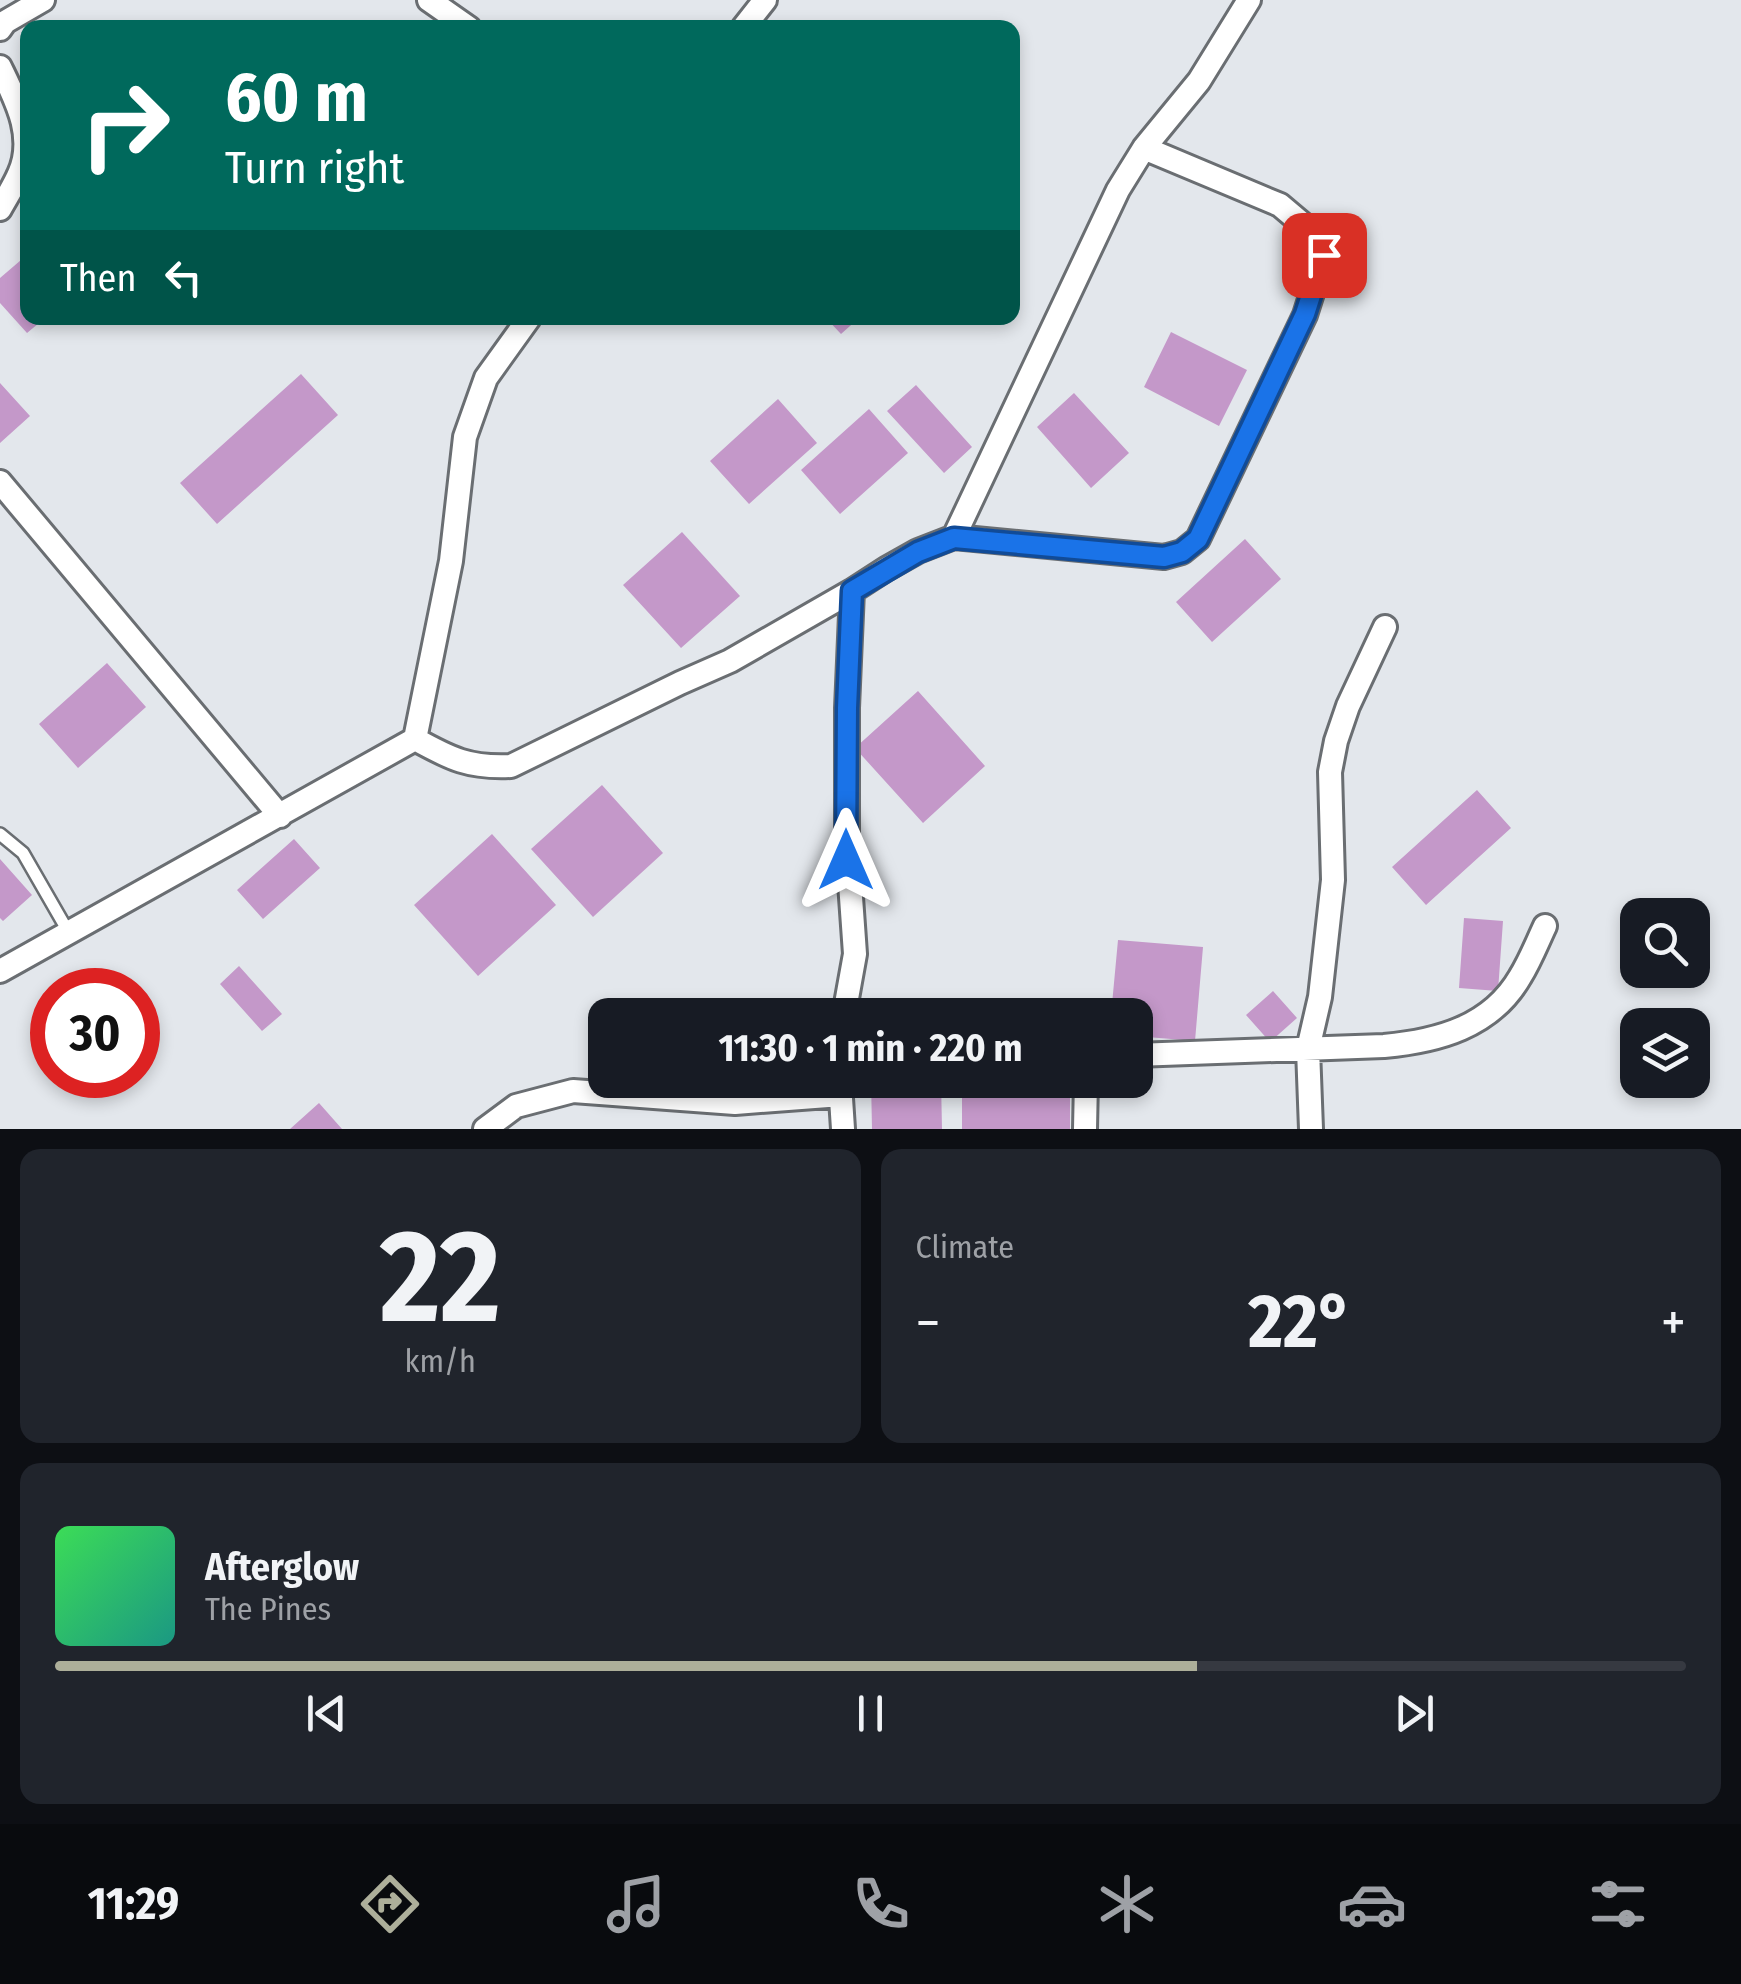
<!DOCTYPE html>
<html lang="en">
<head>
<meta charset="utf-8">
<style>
  body { margin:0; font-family:"Fira Sans Condensed",sans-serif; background:#20242c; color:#f1f3f6; height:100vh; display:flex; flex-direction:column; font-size:38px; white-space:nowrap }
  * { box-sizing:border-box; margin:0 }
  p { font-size:32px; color:#9ea1a6 }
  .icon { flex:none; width:55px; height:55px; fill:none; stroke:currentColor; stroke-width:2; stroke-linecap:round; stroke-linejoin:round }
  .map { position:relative; height:1129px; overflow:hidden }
  .sheet { display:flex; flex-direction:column; gap:20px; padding:20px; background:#0d0f14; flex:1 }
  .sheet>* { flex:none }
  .banner { position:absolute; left:20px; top:20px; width:1000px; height:305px; border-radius:20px; box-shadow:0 5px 15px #0003; background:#00695c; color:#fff; overflow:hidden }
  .controls { position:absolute; left:1620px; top:898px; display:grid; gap:20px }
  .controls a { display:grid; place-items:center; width:90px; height:90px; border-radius:20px; background:#171b24; box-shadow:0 5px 15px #0003; font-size:50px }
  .speed { position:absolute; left:30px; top:968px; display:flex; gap:20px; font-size:50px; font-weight:700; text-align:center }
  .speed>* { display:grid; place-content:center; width:130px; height:130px; border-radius:50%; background:#171b24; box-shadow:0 5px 15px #0003; line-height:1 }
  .speed .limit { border:15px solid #d22; background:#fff; color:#111 }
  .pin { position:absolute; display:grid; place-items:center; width:85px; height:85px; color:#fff; margin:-42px; border-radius:20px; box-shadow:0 5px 15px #0006 }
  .me { position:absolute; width:110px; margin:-55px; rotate:0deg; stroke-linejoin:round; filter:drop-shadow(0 0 8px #0008) }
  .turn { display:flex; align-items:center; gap:35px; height:210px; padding:0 40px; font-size:45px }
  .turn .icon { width:130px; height:130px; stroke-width:2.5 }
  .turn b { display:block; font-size:70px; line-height:85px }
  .then { display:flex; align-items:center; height:95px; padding:0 40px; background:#0003; gap:20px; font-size:38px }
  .big { font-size:75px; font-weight:700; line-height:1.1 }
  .sheet .widget { flex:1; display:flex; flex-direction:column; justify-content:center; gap:15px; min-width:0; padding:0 35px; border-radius:20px; background:#20242c }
  .sheet .dial { align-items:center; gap:0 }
  .dial b { font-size:130px; line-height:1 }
  .song { display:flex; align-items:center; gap:30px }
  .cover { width:120px; height:120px; border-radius:15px; background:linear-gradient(135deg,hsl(130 70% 55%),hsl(170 70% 35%)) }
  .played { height:10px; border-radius:5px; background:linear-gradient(90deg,#adaf9a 70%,#363941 70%) }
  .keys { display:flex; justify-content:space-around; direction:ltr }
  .heat { display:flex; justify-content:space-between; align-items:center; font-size:55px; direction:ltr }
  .sheet .tiles { flex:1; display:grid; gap:20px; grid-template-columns:1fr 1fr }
  .widget:last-child { grid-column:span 2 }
  .trip { position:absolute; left:588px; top:998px; width:565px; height:100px; border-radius:20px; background:#171b24; box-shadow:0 5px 15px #0003; font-weight:700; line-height:100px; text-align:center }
  .tab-bar { display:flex; height:160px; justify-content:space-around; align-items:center; background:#090b0e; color:#9ea1a6 }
  .tab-bar .icon { width:70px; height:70px }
  .tab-bar .active { color:#adaf9a }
  .tab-bar b { font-size:45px; color:#f1f3f6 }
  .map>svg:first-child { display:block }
  .building { fill:#c498c9 }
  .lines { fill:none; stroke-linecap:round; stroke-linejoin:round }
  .lane-casing { stroke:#6a6e72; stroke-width:16 }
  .street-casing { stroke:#6a6e72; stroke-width:28 }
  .lane { stroke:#fff; stroke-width:11 }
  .street { stroke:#fff; stroke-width:22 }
  .route-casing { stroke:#114b97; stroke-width:25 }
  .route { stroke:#1a73e8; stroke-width:18 }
</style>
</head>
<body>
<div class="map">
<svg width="1741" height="1129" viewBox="0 0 1741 1129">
  <rect width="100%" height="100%" fill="#e3e7ec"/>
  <path class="building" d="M28,254v64h17l-18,15 -27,-30v-25z
    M826,318h33l-18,16z
    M1171,332l76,38 -28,56 -75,-39z
    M301,374l37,41 -121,109 -37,-41z
    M0,383l30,33 -30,27z
    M916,385l56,62 -28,26 -57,-62z
    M1074,393l55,60 -38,35 -54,-61z
    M778,399l39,44 -68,61 -39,-43z
    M869,409l39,44 -68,61 -39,-44z
    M682,532l58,64 -59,52 -58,-63z
    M1245,539l36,40 -69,63 -36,-40z
    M107,663l39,44 -68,61 -39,-44z
    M918,691l67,75 -62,57 -68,-75z
    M602,785l61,68 -70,64 -62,-68z
    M1477,790l34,38 -85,77 -34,-38z
    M492,834l64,71 -78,71 -64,-71z
    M294,839l26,29 -57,51 -26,-29z
    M0,859l32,36 -29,26 -3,-3z
    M1464,918l39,3 -5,70 -39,-3z
    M1118,940l85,7 -8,94 -60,-5v-21h-24z
    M239,966l43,48 -20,17 -42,-47z
    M1273,991l24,27 -27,24 -24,-27z
    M871,1080h70l1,49h-70z
    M962,1080h108v49h-108z
    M319,1103l23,26h-52z"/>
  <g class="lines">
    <defs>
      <path id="lane" d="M0,834l23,19 46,80"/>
      <path id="street" d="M429,0l40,28
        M743,28l22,-28
        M0,29l5,-7 38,-22
        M0,67c16,33 36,70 19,107 -5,12 -13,24 -19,35
        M0,482l280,334
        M954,537l164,-347 26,-42 55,-67 50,-81
        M415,739c36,20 54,29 96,27l169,-83 50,-22 122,-70
        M0,971l415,-232 36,-178 14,-124 21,-59 43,-60
        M844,1015l11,-61 -5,-71 -3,-23v-152l5,-117 34,-22 32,-18 36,-14 210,20 18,-5 16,-13 107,-224 19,-60 -12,-23 -32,-27 -136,-57
        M1135,1055l249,-9c54,-5 107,-19 136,-69 10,-16 17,-34 25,-51
        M840,1083l3,46
        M485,1129l31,-23 57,-15 162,12 106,-8
        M1085,1129l1,-49
        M1311,1129l-3,-80 12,-52 13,-117 -3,-108 6,-31 12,-35 37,-79"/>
    </defs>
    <use href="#lane" class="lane-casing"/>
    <use href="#street" class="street-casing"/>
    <use href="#lane" class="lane"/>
    <use href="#street" class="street"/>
  </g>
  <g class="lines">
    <defs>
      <path id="route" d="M846,860l1,-152 5,-117 66,-39 36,-14 210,19 18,-5 16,-13 107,-225 19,-59"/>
    </defs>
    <use href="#route" class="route-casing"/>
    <use href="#route" class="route"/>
  </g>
</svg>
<div class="controls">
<a><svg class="icon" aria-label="search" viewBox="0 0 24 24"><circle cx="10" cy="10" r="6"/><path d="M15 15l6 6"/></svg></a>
<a><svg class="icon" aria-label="layers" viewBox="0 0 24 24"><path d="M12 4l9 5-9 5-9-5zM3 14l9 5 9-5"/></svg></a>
</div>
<div class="speed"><div class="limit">30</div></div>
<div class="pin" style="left:1324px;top:255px;background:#d93025"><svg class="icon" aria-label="arrive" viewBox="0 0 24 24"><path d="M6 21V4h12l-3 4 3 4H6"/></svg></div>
<svg class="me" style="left:846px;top:860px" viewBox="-20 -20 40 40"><path d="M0-17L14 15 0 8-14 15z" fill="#1a73e8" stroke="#fff" stroke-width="4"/></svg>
<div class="trip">11:30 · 1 min · 220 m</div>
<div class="banner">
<div class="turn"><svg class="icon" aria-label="right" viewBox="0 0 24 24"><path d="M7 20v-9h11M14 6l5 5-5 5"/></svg><div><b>60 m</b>Turn right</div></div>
<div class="then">Then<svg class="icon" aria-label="left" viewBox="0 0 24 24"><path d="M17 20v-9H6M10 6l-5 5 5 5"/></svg></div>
</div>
</div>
<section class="sheet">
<div class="tiles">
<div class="widget dial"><b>22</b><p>km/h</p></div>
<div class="widget"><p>Climate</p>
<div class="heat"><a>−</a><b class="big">22°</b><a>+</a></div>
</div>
<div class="widget">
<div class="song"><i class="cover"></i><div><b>Afterglow</b><p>The Pines</p></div></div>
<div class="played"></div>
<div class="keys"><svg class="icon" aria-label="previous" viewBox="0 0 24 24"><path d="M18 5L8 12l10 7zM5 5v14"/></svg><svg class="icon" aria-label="pause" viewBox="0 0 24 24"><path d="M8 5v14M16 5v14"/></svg><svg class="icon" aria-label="next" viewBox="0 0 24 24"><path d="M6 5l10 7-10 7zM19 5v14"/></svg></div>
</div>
</div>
</section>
<nav class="tab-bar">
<b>11:29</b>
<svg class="icon active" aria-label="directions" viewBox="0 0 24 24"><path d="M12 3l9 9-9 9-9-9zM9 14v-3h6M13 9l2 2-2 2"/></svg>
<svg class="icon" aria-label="music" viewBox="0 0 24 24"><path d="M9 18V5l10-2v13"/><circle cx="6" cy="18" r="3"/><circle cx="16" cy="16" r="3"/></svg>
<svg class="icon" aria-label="phone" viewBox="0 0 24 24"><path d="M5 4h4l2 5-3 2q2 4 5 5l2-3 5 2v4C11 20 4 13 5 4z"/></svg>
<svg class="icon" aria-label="climate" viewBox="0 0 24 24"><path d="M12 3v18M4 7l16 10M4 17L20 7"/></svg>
<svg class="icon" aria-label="car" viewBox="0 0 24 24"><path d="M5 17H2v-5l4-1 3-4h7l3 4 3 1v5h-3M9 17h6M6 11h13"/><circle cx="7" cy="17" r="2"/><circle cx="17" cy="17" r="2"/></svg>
<svg class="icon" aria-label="filters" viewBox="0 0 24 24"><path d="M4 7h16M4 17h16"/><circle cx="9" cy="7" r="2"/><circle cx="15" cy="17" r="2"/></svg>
</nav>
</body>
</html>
